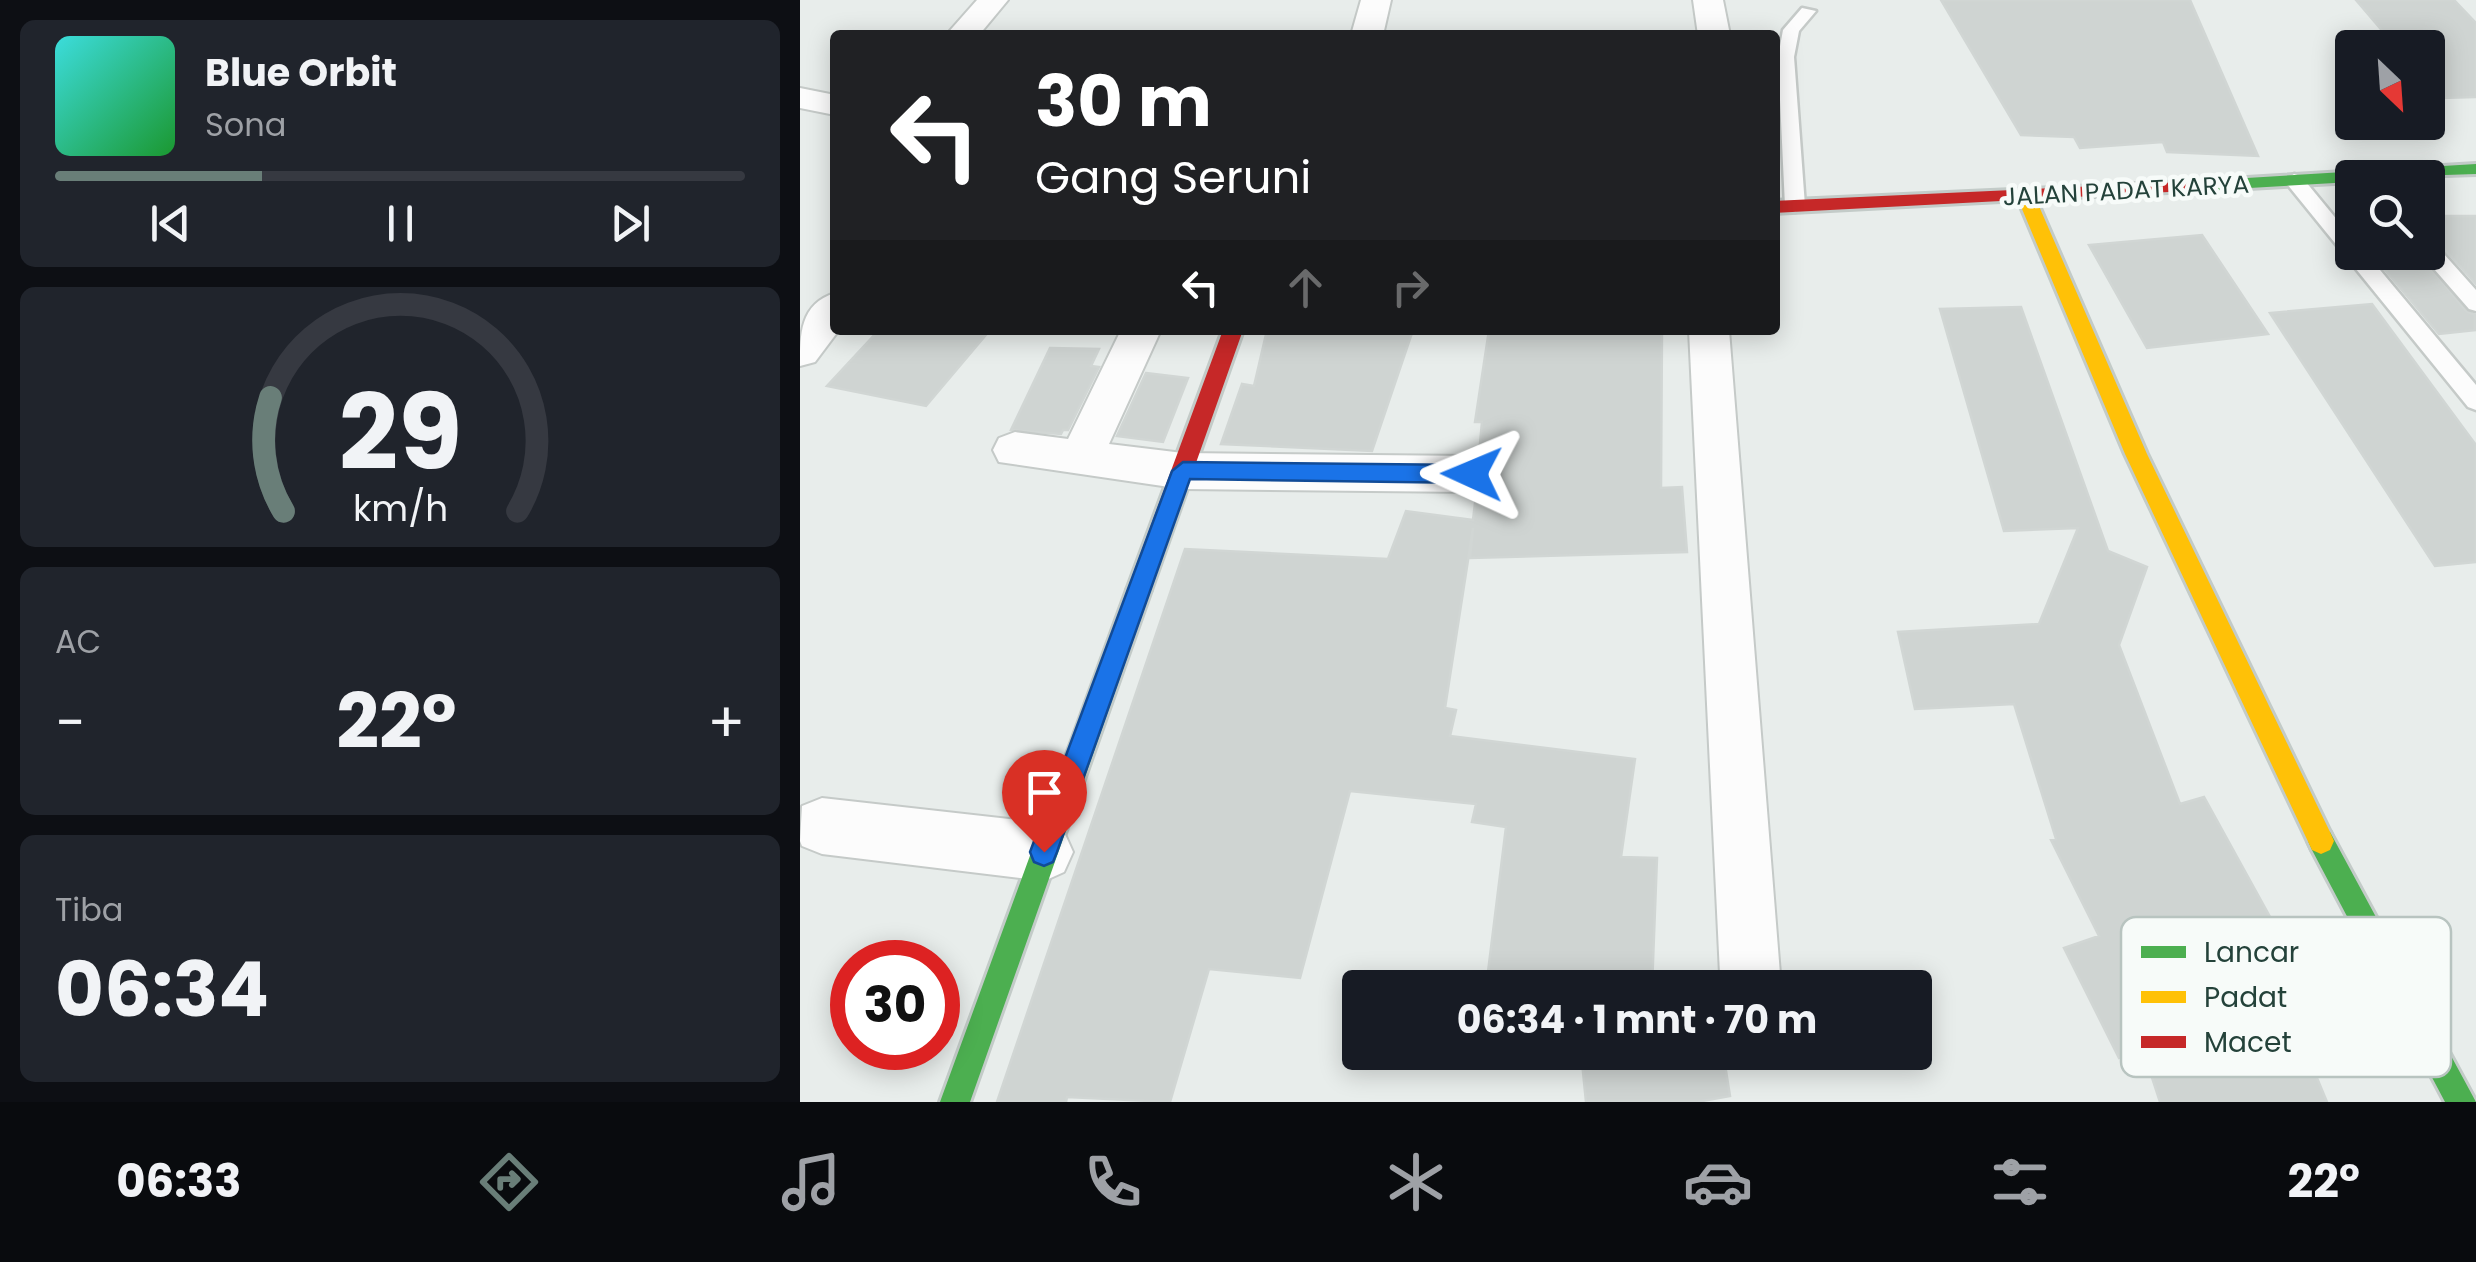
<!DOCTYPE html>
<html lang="id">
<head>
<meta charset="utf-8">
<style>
  body { margin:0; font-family:Poppins,sans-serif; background:#20242c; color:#f1f3f6; height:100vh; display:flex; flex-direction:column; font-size:38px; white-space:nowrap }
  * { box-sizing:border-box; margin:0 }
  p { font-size:32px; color:#9ea1a6 }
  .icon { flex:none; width:55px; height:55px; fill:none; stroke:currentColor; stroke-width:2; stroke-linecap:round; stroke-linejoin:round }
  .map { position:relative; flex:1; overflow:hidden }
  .details { display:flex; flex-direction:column; gap:20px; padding:20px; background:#0d0f14; width:800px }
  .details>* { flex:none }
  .guide { position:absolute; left:30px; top:30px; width:950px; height:305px; border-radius:10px; box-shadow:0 5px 25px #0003; background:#202124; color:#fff; overflow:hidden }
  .needle { width:65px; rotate:155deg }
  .tools { position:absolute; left:1535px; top:30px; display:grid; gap:20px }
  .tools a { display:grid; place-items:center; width:110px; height:110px; border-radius:10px; background:#171b24; box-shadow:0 5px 25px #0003; font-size:50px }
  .speed { position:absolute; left:30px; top:940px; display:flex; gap:20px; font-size:50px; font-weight:700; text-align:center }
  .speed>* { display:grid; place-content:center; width:130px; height:130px; border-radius:50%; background:#171b24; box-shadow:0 5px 25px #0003; line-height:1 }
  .speed .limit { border:15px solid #d22; background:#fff; color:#111 }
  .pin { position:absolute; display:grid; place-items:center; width:85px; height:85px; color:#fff; margin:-102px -42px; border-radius:50% 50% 50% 0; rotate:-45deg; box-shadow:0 0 10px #0007 }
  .pin .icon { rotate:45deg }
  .me { position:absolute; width:110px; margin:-55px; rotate:271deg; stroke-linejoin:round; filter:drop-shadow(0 0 8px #0008) }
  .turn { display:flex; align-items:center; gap:35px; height:210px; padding:0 40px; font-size:45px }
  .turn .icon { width:130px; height:130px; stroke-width:2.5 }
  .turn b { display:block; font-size:70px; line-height:85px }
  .lanes { display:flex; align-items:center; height:95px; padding:0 40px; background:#0003; justify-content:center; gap:50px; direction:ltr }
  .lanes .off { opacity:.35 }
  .big { font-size:75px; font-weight:700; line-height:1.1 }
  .details .card { flex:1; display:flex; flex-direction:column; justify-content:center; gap:15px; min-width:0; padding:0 35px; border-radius:15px; background:#20242c }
  .details .dial { align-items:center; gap:0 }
  .dial svg { height:260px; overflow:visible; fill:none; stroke:#363941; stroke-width:7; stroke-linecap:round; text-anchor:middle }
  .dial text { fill:#f1f3f6; stroke:none }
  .song { display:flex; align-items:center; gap:30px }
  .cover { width:120px; height:120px; border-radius:15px; background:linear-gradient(135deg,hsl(180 70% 55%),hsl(130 70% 35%)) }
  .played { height:10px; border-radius:5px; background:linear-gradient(90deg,#697e78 30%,#363941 30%) }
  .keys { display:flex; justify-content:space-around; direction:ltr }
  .heat { display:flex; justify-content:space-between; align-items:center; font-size:55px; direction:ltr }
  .trip { position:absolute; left:542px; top:970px; width:590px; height:100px; border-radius:10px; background:#171b24; box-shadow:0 5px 25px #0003; font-weight:700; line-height:100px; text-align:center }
  .tab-bar { display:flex; height:160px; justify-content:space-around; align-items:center; background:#090b0e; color:#9ea1a6 }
  .tab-bar .icon { width:70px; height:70px }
  .tab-bar .current { color:#697e78 }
  .tab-bar b { font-size:45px; color:#f1f3f6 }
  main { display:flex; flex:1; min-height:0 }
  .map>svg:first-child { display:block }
  .building { fill:#cfd4d2; stroke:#d1d6d4; stroke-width:2.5 }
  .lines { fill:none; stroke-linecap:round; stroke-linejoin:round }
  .lane-casing { stroke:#c5cac8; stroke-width:5 }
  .street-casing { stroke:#c5cac8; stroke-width:4 }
  .fast-casing { stroke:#c3cbc8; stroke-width:6 }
  .slow-casing { stroke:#c3cbc8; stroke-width:6 }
  .jam-casing { stroke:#c3cbc8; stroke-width:6 }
  .lane { fill:#fcfcfc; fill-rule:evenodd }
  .street { fill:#fcfcfc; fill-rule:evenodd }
  .fast { fill:#4caf50; fill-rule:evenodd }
  .slow { fill:#ffc107; fill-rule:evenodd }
  .jam { fill:#c62828; fill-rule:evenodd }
  .route { fill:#1a73e8; stroke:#114b97; stroke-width:2.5 }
  .labels { text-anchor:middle; stroke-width:9; stroke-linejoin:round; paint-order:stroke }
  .far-street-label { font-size:25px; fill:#24423a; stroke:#f7fbf9 }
  .key { fill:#f7fbf9; stroke:#b8c4c0; stroke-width:2.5 }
  .key-label { font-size:28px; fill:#24423a }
</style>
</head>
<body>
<main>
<section class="details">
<div class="card">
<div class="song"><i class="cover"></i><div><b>Blue Orbit</b><p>Sona</p></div></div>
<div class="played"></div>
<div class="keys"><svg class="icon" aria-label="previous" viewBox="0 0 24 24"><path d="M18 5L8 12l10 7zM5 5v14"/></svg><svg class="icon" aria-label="pause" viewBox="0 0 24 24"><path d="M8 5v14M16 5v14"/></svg><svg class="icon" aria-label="next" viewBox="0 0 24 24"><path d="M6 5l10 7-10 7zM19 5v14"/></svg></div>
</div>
<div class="card dial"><svg viewBox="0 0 100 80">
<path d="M14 69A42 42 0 1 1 86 69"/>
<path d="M14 69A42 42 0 0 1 10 34" stroke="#697e78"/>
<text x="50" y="56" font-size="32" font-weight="700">29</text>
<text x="50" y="72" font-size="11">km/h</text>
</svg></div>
<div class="card"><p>AC</p>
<div class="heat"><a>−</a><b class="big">22°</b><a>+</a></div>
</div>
<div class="card"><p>Tiba</p><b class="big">06:34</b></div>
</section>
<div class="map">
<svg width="1676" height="1102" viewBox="0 0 1676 1102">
  <rect width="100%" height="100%" fill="#e8edeb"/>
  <path class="building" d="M1141,0h249l68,156 -91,-4 -4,-10 -83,6 -6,-11 -53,-2z
    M1556,0h98l22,23v74l-36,1 -12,-15v-35h-31z
    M1628,216h48v68l-38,-42 -10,-3z
    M1402,235l66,99 -121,14 -58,-103z
    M1570,252h48l48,59 9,4v15l-36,4z
    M1572,304l104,141v117l-41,4 -165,-253z
    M1221,307l87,244 39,16 -28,78 61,159 24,-7 130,236 -32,9 25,60h-167l-17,-52 -24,8 -55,-110 35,-12 -48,-96 5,-1 -42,-135 -99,5 -17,-77 141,-8 39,-96 -74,3 -64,-222z
    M79,330h111l-64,76 -99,-20z
    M467,330h146l-41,121 -151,-7 21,-60 12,2z
    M689,330h173l-1,158 21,-1 5,65 -217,6 3,-30 -28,180 11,2 -6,26 185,23 -14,98 36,1 -5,130h-166l20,-161 -34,-5 4,-18 -126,-13 -50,187 -91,-9 -39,133 -103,-5 -1,5h-69l188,-553 203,10 18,-48 67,9 3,-25 15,-6 7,-13 -7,-17 -12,-5 3,-32h-7z
    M250,348l49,1 -8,17 8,1 -31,63h-5l-2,4 -50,-4z
    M346,373l42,5 -25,64 -46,-6z
    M781,1052h142l7,44 -33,6h-111z"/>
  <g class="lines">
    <defs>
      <path id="lane" d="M1002,8l14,3 -17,20 -5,26 11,149 -10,6 -10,-6 -7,-149 5,-27z
        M1494,174l7,2 51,62v14h13l111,133v25l-8,-3 -181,-223 -2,-4z
        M1628,242l7,2 41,46v21l-7,-2 -48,-55 7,-2z"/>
      <path id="street" d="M177,0h31l-29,35h-33z
        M561,0h30l-8,35h-32z
        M893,0h30l7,35h-32z
        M0,88l35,7v20l-35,-7z
        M35,293v37h4l-24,32 -15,4c0,-32 0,-62 35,-73z
        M321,330h40l-52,114 74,9 289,3 16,5 7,13 -7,13 -16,5 -289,-3 -184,-27 -6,-12 6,-12 16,-6 53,7z
        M889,330h40l51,644 -5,14h-50l-5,-14z
        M22,798l222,25 20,9 9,20 -9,20 -20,9 -222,-27 -20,-8 -2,-5 2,-35z"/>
      <path id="fast" d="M1676,164v10l-124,4v4l-171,10 -9,-5 9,-5z
        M339,580l8,3 4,7 -181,512h-30l187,-512 4,-7z
        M1521,828l9,4 146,270h-31l-133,-252 -4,-9 4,-9z"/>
      <path id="slow" d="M1226,191l9,6 112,257 183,378 4,9 -4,9 -9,4 -9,-4 -187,-396 -108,-257z"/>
      <path id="jam" d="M1381,182l6,1v8l-412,22v-12z
        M423,330h20l-92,260 -4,7 -8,3 -8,-3 -4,-7z"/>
    </defs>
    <use href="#lane" class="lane-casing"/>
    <use href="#street" class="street-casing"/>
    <use href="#fast" class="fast-casing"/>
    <use href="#slow" class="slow-casing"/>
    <use href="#jam" class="jam-casing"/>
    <use href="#lane" class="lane"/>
    <use href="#street" class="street"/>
    <use href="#fast" class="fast"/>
    <use href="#slow" class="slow"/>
    <use href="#jam" class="jam"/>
  </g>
  <path class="route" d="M383,462l289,3 11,9 -11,9 -282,-4 -133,373 -4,10 -9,4 -10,-4 -4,-10 142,-381z"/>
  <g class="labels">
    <g class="far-street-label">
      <text transform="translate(1326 190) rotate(-3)" y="9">JALAN PADAT KARYA</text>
    </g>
  </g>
  <rect x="1321" y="917" width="330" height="160" rx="15" class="key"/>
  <rect x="1341" y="946" width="45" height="12" fill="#4caf50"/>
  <rect x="1341" y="991" width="45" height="12" fill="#ffc107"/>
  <rect x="1341" y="1036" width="45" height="12" fill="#c62828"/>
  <g class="key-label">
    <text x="1404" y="962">Lancar</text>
    <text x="1404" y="1007">Padat</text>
    <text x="1404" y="1052">Macet</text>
  </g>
</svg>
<div class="tools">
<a><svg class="needle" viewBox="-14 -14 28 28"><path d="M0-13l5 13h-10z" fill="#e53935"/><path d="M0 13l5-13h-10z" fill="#9ea1a6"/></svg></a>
<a><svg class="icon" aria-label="search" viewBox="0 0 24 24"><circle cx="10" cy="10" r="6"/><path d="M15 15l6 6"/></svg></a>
</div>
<div class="speed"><div class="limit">30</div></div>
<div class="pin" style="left:244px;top:852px;background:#d93025"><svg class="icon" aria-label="arrive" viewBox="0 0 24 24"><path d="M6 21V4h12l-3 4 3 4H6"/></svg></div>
<svg class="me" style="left:672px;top:474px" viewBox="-20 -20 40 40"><path d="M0-17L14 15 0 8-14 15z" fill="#1a73e8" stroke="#fff" stroke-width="4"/></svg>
<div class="trip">06:34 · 1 mnt · 70 m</div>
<div class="guide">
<div class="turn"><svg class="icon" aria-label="left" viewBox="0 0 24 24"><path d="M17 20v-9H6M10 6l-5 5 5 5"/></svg><div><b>30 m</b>Gang Seruni</div></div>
<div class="lanes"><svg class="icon" aria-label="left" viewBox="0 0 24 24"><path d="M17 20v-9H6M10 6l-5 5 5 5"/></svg><svg class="icon off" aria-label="ahead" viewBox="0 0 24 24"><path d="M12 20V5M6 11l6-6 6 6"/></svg><svg class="icon off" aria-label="right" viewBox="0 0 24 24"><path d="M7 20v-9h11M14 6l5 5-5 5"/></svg></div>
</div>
</div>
</main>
<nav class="tab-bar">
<b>06:33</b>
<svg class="icon current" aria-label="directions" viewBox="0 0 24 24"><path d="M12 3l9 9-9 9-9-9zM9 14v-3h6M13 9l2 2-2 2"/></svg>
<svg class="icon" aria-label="music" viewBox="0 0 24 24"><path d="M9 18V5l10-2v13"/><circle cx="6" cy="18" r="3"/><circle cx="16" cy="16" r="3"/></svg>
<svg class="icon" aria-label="phone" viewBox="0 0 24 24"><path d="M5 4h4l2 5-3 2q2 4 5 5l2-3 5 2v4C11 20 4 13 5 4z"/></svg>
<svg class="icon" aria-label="climate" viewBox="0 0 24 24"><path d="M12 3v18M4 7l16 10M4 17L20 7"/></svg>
<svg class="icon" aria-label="car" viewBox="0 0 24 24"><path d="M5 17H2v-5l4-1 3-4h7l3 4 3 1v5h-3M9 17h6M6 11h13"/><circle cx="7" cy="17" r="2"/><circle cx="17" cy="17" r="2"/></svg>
<svg class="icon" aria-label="filters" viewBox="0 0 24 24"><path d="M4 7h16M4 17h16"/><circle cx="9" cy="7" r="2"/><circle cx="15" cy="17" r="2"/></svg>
<b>22°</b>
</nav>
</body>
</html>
